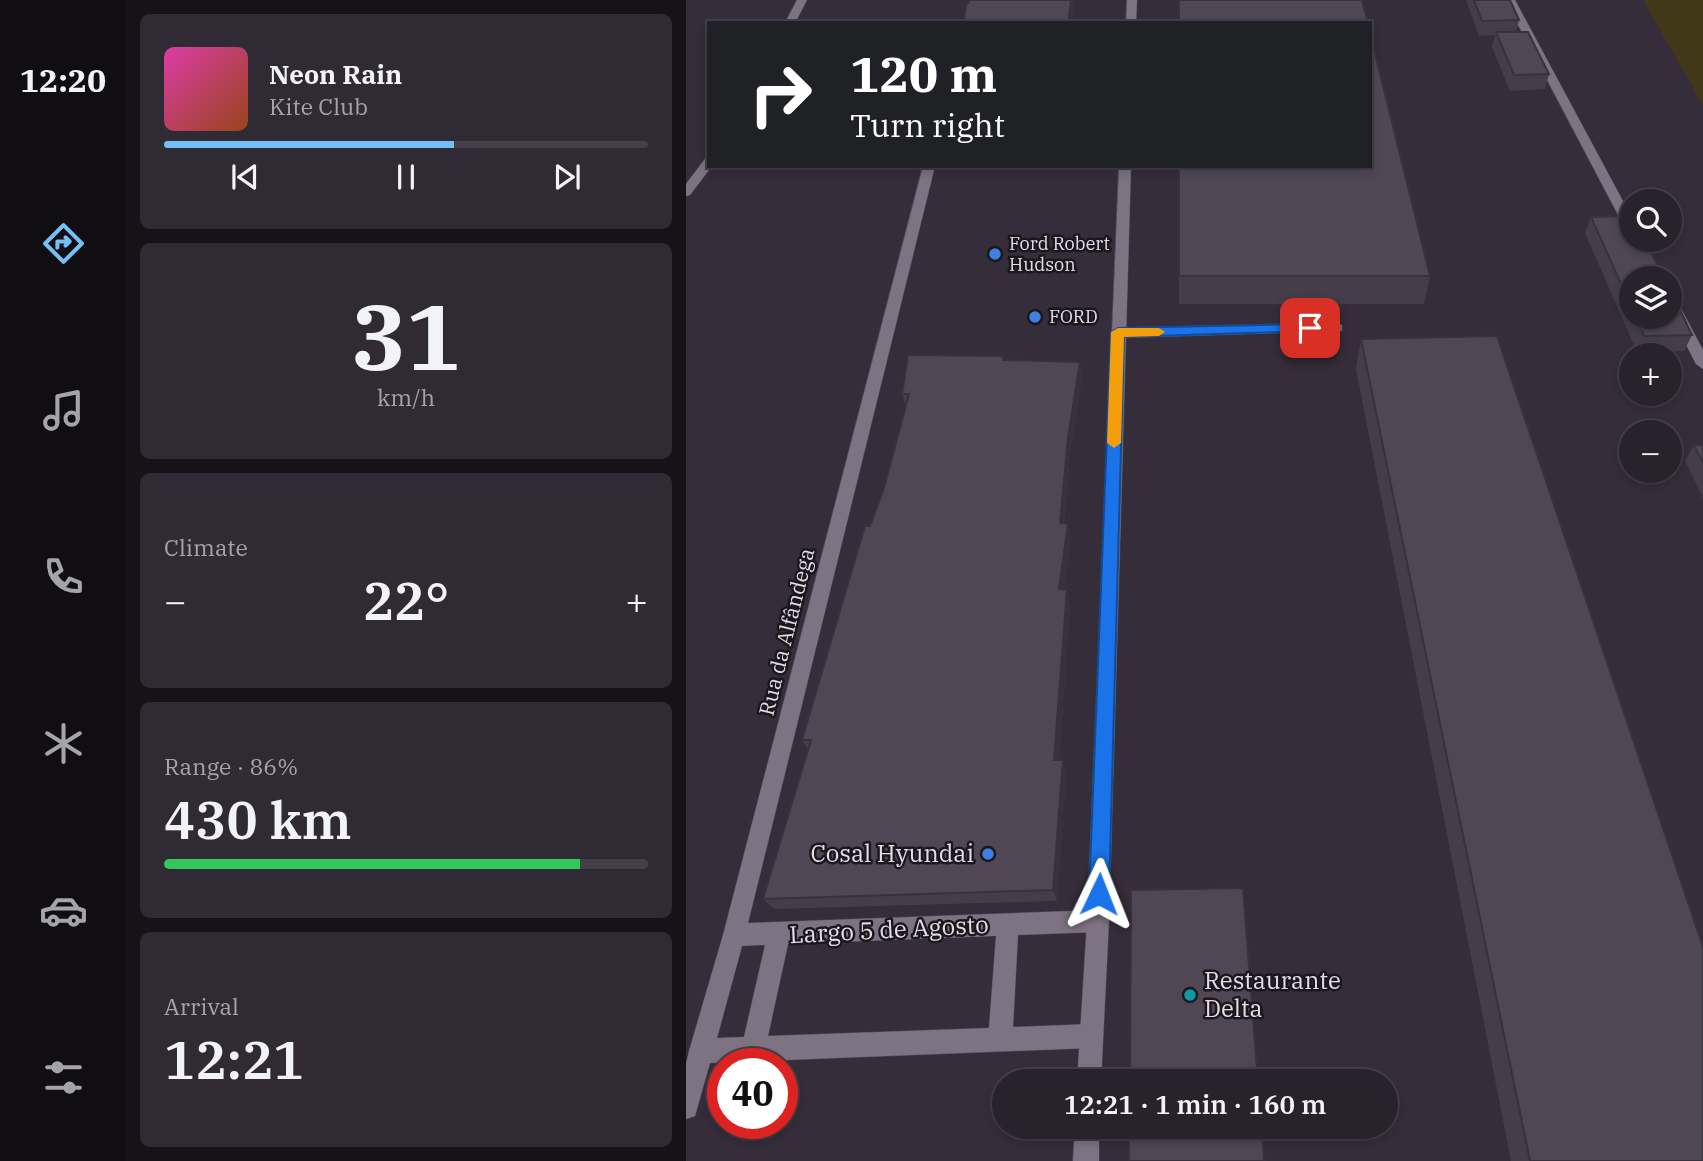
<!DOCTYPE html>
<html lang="en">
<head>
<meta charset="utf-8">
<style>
  body { margin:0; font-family:"IBM Plex Serif",serif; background:#302a34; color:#f1f3f6; height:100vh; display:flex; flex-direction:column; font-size:26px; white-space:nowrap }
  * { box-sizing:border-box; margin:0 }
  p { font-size:23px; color:#a5a4a9 }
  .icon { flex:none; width:38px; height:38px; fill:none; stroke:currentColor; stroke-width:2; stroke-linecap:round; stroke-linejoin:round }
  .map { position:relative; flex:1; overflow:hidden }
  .details { display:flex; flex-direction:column; gap:14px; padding:14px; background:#161318; width:560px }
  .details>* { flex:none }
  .hud { position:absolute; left:21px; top:21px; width:665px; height:147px; border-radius:0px; box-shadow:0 4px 10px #0003,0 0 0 2px #443f48; background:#202124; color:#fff; overflow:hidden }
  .controls { position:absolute; left:933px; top:189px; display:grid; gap:14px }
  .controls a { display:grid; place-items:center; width:63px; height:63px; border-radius:50%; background:#28222c; box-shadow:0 4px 10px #0003,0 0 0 2px #443f48; font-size:35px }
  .speed { position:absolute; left:21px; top:1048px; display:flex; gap:14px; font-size:35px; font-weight:700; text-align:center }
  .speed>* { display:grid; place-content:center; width:91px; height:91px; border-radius:50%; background:#28222c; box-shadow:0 4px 10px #0003,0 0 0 2px #443f48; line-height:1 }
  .speed .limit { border:10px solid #d22; background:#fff; color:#111 }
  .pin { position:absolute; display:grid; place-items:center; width:60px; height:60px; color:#fff; margin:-30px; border-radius:14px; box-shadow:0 4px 10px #0006 }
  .me { position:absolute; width:77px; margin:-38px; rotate:2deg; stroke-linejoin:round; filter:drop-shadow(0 0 5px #0008) }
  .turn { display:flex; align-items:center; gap:24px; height:147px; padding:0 28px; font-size:32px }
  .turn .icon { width:91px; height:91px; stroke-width:2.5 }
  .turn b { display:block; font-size:49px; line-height:60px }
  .big { font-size:52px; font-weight:600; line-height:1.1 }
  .details .widget { flex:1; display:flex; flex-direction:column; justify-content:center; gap:10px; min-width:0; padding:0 24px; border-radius:10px; background:#302a34 }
  .details .dial { align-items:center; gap:0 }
  .dial b { font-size:91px; line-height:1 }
  .song { display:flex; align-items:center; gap:21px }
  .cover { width:84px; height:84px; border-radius:10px; background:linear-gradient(135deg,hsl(320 70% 55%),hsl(20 70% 35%)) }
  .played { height:7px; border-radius:4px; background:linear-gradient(90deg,#73c0f6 60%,#443f48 60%) }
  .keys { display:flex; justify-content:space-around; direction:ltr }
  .heat { display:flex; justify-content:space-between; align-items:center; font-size:38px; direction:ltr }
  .charge { height:10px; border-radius:5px; background:linear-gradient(90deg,#34c759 86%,#443f48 0) }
  .trip { position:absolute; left:306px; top:1069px; width:406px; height:70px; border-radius:35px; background:#28222c; box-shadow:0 4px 10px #0003,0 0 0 2px #443f48; font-weight:600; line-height:70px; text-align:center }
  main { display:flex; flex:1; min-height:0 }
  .tabs { display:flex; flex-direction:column; width:126px; justify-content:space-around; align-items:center; background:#100e12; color:#a5a4a9 }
  .tabs .icon { width:49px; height:49px }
  .tabs .selected { color:#73c0f6 }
  .tabs b { font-size:32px; color:#f1f3f6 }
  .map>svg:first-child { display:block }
  .sand { fill:#413818 }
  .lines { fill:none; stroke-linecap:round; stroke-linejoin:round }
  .service-casing { stroke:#504954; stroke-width:1 }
  .minor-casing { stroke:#504954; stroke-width:1 }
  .tertiary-casing { stroke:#504954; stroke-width:1 }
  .service { fill:#7d7382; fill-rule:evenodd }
  .minor { fill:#7d7382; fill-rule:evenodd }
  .tertiary { fill:#7d7382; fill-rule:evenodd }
  .wall { fill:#453d49 }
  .shaded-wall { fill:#38323c }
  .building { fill:#504755; stroke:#38323c; stroke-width:2 }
  .route { fill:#1a73e8; stroke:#114b97; stroke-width:2 }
  .slow { fill:#f59e0b }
  .shop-dot { fill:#3f7fe0; stroke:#1b171d; stroke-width:2.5 }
  .culture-dot { fill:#0f9aa8; stroke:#1b171d; stroke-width:2.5 }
  .labels { text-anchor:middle; stroke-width:5; stroke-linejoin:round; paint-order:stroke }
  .far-poi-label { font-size:18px; fill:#e2dde5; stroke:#1b171d; text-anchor:start }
  .street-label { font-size:21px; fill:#e2dde5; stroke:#1b171d }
  .near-poi-label { font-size:24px; fill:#e2dde5; stroke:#1b171d; text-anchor:end }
  .near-street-label { font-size:24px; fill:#e2dde5; stroke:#1b171d }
</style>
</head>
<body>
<main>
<nav class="tabs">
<b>12:20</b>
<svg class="icon selected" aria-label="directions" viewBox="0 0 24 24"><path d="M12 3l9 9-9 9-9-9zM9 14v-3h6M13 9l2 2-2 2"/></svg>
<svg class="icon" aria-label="music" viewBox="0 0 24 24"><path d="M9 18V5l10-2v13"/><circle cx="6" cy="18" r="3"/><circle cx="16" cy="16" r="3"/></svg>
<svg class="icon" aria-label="phone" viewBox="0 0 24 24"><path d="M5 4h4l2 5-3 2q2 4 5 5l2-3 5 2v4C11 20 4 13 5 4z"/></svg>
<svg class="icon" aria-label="climate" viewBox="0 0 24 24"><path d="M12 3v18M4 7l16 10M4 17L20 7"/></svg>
<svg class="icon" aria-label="car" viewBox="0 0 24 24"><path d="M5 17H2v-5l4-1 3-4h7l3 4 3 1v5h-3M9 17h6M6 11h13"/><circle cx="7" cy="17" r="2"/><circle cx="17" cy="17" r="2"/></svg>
<svg class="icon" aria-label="filters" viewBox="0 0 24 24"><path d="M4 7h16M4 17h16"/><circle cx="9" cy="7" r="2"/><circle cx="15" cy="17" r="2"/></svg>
</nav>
<section class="details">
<div class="widget">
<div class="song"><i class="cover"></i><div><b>Neon Rain</b><p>Kite Club</p></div></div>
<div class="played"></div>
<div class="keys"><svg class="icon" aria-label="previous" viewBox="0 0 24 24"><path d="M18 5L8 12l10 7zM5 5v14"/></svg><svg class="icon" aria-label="pause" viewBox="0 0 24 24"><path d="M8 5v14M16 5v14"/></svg><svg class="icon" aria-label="next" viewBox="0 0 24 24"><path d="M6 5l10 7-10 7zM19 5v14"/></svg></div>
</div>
<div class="widget dial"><b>31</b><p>km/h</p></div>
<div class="widget"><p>Climate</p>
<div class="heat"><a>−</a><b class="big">22°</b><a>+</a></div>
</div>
<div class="widget"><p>Range · 86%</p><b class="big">430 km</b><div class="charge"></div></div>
<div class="widget"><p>Arrival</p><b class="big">12:21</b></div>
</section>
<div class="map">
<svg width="1017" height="1161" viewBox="0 0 1017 1161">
  <rect width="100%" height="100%" fill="#362d3a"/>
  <path class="sand" d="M957,0h60v105z"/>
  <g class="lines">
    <defs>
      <path id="service" d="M111,0h10l-12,23h-10z
        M19,159h4v7h3l-22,29 -4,1v-12z"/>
      <path id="minor" d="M819,0h10l116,216v16l-6,-4z
        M237,166h12l-187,757 350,-13 8,3 3,8 -3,8 -8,3 -80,3 -5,92 78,-3 8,4 4,8 -4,8 -8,4 -381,15 -15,53 -9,3v-55l3,-13 34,-116zM310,936l-7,92 -221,8 20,-92zM79,945l-21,92 -27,1 25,-92z
        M984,297l7,4 26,49v19l-7,-5 -26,-51z
        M651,323l5,2v6l-224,7 -7,-5 7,-5z"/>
      <path id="tertiary" d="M441,0h10l-1,23h-10z
        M433,166h12l-22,755 -8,161h-24l10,-161z
        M389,1127h24v34h-26z"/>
    </defs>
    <use href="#service" class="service-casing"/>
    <use href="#minor" class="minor-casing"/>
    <use href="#tertiary" class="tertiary-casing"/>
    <use href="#service" class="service"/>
    <use href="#minor" class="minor"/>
    <use href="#tertiary" class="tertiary"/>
  </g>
  <path class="wall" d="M780,0h44l9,20 -3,12 33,42 -4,15 -35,2 -18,-44 3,-12 -16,1z
    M905,217l40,61v39h39l22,18 -8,16 -47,1 -52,-119z
    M493,276h251l-6,28h-245z
    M675,339l342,822h-192l-155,-792z
    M318,360l78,18 -12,76 -6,70h4l3,15 -7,51 6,14 -11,156 7,12 -9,129 -283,8 -11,-10 45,-150 -6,-9 68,-214 14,-38 22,-82 -4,-12z
    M1008,445h9v53l-18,-37z"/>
  <path class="shaded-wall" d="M385,0h4l-3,23h-4z
    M394,362l2,16 -12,76 -8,85 -2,-16 8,-85z
    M382,524l3,15 -9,65 -3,-15z
    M381,590l3,14 -12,169 -4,-13z
    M377,760l3,12 -9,129 -4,-11z"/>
  <path class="building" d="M284,0h101l-3,23h-105l3,-17z
    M493,0h183l6,23h-189z
    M788,0h36l9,20 -37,1z
    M810,32h32l21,42 -35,1z
    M684,33l60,243h-251v-110h191z
    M945,216v24h14l19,38h-33v28l-40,-89z
    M984,289l22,46 -48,1 -8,-19h34z
    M811,336l206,611v214h-173l-169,-822z
    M222,355l95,1v4l77,2 -12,76 -8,85 8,1 -9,65 8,1 -13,170h9l-10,130 -290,9 48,-159h-9l63,-214h5l14,-38 25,-94h-7z
    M1008,445h9v18z
    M557,888l15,194h-128l1,-192z
    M443,1127h133l2,34h-135z"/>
  <path class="route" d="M624,324l6,4 -1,3 -191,6 -15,557 -3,7 -7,3 -7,-3 -3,-7 22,-562 7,-4z"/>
  <path class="slow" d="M432,328h41l6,4 -6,4 -35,1 -3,106 -7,5 -7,-5 4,-111z"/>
  <g class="shop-dot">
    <circle cx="309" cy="254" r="7"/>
    <circle cx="349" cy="317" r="7"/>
    <circle cx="302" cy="854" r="7"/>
  </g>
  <circle class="culture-dot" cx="504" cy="995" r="7"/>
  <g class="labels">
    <g class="far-poi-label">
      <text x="323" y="250">Ford Robert<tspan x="323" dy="21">Hudson</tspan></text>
      <text x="363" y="323">FORD</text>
    </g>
    <g class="street-label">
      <text transform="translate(101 632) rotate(-76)" y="7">Rua da Alfândega</text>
    </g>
    <g class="near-poi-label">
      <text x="288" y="862">Cosal Hyundai</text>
      <text x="518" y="989" text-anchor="start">Restaurante<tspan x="518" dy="28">Delta</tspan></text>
    </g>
    <g class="near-street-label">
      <text transform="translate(203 930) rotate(-3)" y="8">Largo 5 de Agosto</text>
    </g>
  </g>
</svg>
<div class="controls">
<a><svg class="icon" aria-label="search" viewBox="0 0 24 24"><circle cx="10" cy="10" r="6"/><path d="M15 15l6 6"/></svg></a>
<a><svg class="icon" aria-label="layers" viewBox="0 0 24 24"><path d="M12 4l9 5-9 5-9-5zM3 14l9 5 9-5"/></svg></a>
<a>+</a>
<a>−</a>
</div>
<div class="speed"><div class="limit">40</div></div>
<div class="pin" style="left:624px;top:328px;background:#d93025"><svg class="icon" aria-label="arrive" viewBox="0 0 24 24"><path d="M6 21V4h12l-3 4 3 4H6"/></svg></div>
<svg class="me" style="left:413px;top:894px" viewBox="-20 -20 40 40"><path d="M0-17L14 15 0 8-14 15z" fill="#1a73e8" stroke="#fff" stroke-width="4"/></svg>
<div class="trip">12:21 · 1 min · 160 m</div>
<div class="hud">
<div class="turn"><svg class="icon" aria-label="right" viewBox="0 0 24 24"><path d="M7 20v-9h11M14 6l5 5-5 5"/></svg><div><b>120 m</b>Turn right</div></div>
</div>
</div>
</main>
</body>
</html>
